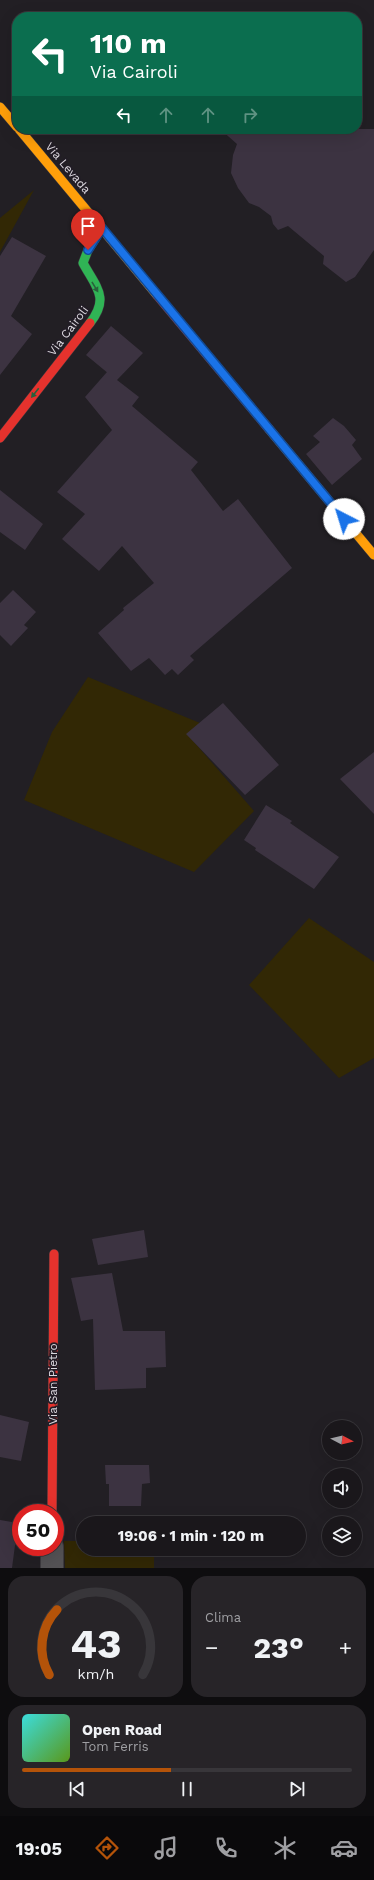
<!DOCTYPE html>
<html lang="it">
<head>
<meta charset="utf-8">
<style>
  body { margin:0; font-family:"Work Sans",sans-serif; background:#272428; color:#f1f3f6; height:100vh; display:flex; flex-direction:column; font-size:15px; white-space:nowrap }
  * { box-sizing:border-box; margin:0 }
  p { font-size:13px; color:#9f9fa3 }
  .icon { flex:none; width:22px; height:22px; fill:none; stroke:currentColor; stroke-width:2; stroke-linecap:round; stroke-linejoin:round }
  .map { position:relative; height:1568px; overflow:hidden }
  .side { display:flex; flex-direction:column; gap:8px; padding:8px; background:#0e0d0f; flex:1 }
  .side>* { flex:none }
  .hud { position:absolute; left:12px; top:12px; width:350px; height:122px; border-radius:16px; box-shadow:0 4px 16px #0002,0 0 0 1px #38363a; background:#0b6e4f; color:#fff; overflow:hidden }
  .needle { width:26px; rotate:97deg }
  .controls { position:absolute; left:322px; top:1420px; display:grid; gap:8px }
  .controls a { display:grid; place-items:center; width:40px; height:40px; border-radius:50%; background:#1a171b; box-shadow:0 4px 16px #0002,0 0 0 1px #38363a; font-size:20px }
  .speed { position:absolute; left:12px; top:1504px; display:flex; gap:8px; font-size:20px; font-weight:700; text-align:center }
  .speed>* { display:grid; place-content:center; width:52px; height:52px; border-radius:50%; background:#1a171b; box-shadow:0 4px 16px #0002,0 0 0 1px #38363a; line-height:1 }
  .speed .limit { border:6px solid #d22; background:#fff; color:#111 }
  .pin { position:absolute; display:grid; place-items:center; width:34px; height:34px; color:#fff; margin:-41px -17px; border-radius:50% 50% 50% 0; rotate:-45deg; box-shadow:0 0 4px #0007 }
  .pin .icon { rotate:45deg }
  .me { position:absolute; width:44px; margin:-22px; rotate:320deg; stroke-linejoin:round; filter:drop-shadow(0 0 3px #0008) }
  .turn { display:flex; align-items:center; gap:14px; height:84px; padding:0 12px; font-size:18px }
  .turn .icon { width:52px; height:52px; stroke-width:2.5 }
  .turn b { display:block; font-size:28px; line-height:34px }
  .lanes { display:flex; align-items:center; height:38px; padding:0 12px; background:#0003; justify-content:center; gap:20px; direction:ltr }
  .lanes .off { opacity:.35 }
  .big { font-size:30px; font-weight:700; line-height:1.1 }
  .side .card { flex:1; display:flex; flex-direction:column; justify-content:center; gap:6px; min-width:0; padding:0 14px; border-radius:16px; background:#272428 }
  .side .dial { align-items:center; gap:0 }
  .dial svg { height:104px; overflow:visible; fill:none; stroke:#38363a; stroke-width:7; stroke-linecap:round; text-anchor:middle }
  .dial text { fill:#f1f3f6; stroke:none }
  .song { display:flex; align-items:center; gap:12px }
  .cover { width:48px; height:48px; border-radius:6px; background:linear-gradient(135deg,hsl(180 70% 55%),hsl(90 70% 35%)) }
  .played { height:4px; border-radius:2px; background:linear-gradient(90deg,#b45309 45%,#38363a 45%) }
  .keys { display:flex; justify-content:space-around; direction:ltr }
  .heat { display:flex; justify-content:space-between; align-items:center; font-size:22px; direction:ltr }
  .side .tiles { flex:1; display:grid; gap:8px; grid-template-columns:1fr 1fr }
  .card:last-child { grid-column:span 2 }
  .trip { position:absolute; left:76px; top:1516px; width:230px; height:40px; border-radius:20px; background:#1a171b; box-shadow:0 4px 16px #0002,0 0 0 1px #38363a; font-weight:700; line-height:40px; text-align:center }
  .dock { display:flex; height:64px; justify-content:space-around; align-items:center; background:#0a090b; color:#9f9fa3 }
  .dock .icon { width:28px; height:28px }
  .dock .active { color:#b45309 }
  .dock b { font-size:18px; color:#f1f3f6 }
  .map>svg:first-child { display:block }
  .green { fill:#322805 }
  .building { fill:#3c3341 }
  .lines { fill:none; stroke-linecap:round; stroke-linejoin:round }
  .street-casing { stroke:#3d3a3f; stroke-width:24 }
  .fast-casing { stroke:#3d3a3f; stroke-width:10 }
  .slow-casing { stroke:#3d3a3f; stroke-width:10 }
  .jam-casing { stroke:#3d3a3f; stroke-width:10 }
  .street { stroke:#545255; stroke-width:22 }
  .fast { stroke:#30b455; stroke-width:9 }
  .slow { stroke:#ff9f0a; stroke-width:9 }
  .jam { stroke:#e5322d; stroke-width:9 }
  .oneway { fill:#28613b }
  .route-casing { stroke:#114b97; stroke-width:10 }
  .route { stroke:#1a73e8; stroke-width:7 }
  .labels { text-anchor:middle; stroke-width:3.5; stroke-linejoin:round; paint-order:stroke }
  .street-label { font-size:12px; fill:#dbd7de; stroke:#221d26 }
</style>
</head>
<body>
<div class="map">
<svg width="374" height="1568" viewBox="0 0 374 1568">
  <rect width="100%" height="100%" fill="#221f24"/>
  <path class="green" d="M34,190l-34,62v-34z
    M88,677l112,46 -13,11 67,77 -60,61 -170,-72 28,-68z
    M309,918l65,44v96l-35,20 -90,-93z
    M64,1541h19v8h71v19h-89z"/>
  <path class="building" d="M220,129h154v121l-19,27 -9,5 -23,-18 1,-8 -36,-30 -10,4 -5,-6 -2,-8 -12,-9 -10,-4 -11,-15 -7,-15 2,-18 4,-11z
    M12,237l34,19 -35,60 21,18 -32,41v-119z
    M111,326l32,27 -26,27 22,17 -7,9 66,56 -7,8 32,41 15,-12 54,69 -102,88 4,4 -16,15 -6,-6 -7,6 -16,-17 -18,13 -33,-38 26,-23 -1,-2 31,-25 -32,-37 -23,25 -37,-32 23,-25 -28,-22 55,-62 -27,-33 22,-25 2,2 -23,-19z
    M333,418l11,8 12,14 -4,5 10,14 -30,26 -26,-31 14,-12 -7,-6z
    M0,490l43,34 -18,26 -25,-18z
    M13,590l23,22 -12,13 4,3 -17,18 -11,-11v-32z
    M223,703l56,62 -34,30 -59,-61z
    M374,752v62l-34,-35z
    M266,805l26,16 -2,2 49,34 -25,32 -59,-39 1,-2 -12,-8z
    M144,1230l4,27 -50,8 -6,-26z
    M112,1273l11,58h42l1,36 -20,1v20l-51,2 -2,-71 -12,2 -10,-43z
    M0,1415l29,7 -8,39 -21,-4z
    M105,1465h44l1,18 -8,1 -1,22h-32v-22h-3z
    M0,1520l18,3 -6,45h-12z"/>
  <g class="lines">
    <defs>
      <path id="street" d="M52,1568v-21"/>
      <path id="fast" d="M90,323c20,-25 6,-36 -7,-60l5,-13 14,-22"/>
      <path id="slow" d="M0,107l17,20
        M19,129l138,166
        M269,429l105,126"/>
      <path id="jam" d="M157,295l112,134
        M0,438l90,-115
        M52,1513l2,-259"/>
    </defs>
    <use href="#street" class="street-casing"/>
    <use href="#fast" class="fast-casing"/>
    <use href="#slow" class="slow-casing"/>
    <use href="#jam" class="jam-casing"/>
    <use href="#street" class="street"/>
    <use href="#fast" class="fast"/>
    <use href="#slow" class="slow"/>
    <use href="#jam" class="jam"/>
  </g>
  <defs><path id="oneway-solid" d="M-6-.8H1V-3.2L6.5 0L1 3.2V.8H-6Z"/></defs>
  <g class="oneway">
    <use href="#oneway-solid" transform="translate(95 287) rotate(59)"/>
    <use href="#oneway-solid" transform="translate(35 393) rotate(128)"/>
  </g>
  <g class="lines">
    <defs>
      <path id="route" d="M88,250l14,-22 242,291"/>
    </defs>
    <use href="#route" class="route-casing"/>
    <use href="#route" class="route"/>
  </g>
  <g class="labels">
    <g class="street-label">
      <text transform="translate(68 168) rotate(50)" y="4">Via Levada</text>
      <text transform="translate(68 331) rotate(-53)" y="4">Via Cairoli</text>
      <text transform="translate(53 1384) rotate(-90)" y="4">Via San Pietro</text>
    </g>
  </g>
</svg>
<div class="controls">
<a><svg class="needle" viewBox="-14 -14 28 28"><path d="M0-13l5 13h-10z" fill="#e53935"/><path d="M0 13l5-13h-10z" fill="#9f9fa3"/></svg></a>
<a><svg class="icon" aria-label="sound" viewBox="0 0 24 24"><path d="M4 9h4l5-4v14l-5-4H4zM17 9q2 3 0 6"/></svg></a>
<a><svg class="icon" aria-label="layers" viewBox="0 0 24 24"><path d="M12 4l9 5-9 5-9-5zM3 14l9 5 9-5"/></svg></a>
</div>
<div class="speed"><div class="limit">50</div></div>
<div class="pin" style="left:88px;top:250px;background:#d93025"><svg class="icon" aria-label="arrive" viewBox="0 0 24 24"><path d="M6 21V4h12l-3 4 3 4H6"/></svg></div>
<svg class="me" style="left:344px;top:519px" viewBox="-20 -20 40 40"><circle r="19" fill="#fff"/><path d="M0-13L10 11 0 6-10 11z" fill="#1a73e8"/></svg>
<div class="trip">19:06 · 1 min · 120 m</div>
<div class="hud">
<div class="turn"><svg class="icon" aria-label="left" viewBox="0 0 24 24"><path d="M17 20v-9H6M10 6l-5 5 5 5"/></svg><div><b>110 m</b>Via Cairoli</div></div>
<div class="lanes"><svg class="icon" aria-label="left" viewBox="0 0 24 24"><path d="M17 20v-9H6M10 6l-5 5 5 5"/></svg><svg class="icon off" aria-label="ahead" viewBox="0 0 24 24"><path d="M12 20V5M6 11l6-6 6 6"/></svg><svg class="icon off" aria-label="ahead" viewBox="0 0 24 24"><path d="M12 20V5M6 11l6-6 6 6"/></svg><svg class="icon off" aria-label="right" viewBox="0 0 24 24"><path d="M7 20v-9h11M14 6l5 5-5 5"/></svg></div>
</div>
</div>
<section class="side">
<div class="tiles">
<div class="card dial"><svg viewBox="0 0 100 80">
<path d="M14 69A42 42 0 1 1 86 69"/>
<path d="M14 69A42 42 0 0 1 20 19" stroke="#b45309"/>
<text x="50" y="56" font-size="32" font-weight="700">43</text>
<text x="50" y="72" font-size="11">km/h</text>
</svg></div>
<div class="card"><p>Clima</p>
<div class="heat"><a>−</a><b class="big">23°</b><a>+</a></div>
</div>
<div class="card">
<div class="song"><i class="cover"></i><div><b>Open Road</b><p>Tom Ferris</p></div></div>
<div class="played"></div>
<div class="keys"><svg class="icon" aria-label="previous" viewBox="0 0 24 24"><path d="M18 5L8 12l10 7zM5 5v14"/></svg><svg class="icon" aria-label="pause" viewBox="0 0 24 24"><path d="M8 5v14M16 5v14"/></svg><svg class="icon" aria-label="next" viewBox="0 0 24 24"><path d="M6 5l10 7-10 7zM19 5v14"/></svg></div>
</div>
</div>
</section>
<nav class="dock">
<b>19:05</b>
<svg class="icon active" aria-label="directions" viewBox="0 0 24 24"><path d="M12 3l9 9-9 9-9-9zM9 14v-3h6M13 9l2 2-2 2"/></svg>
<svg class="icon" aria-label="music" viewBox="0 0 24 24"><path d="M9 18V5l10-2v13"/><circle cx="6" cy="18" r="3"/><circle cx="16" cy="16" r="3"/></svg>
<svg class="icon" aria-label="phone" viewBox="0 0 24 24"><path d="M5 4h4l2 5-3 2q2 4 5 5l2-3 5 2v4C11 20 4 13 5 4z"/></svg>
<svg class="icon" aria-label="climate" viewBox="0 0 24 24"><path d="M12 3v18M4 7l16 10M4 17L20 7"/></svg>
<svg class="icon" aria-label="car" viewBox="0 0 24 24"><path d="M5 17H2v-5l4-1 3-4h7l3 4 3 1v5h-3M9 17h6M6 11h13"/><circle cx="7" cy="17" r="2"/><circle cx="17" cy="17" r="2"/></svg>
</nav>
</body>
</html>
